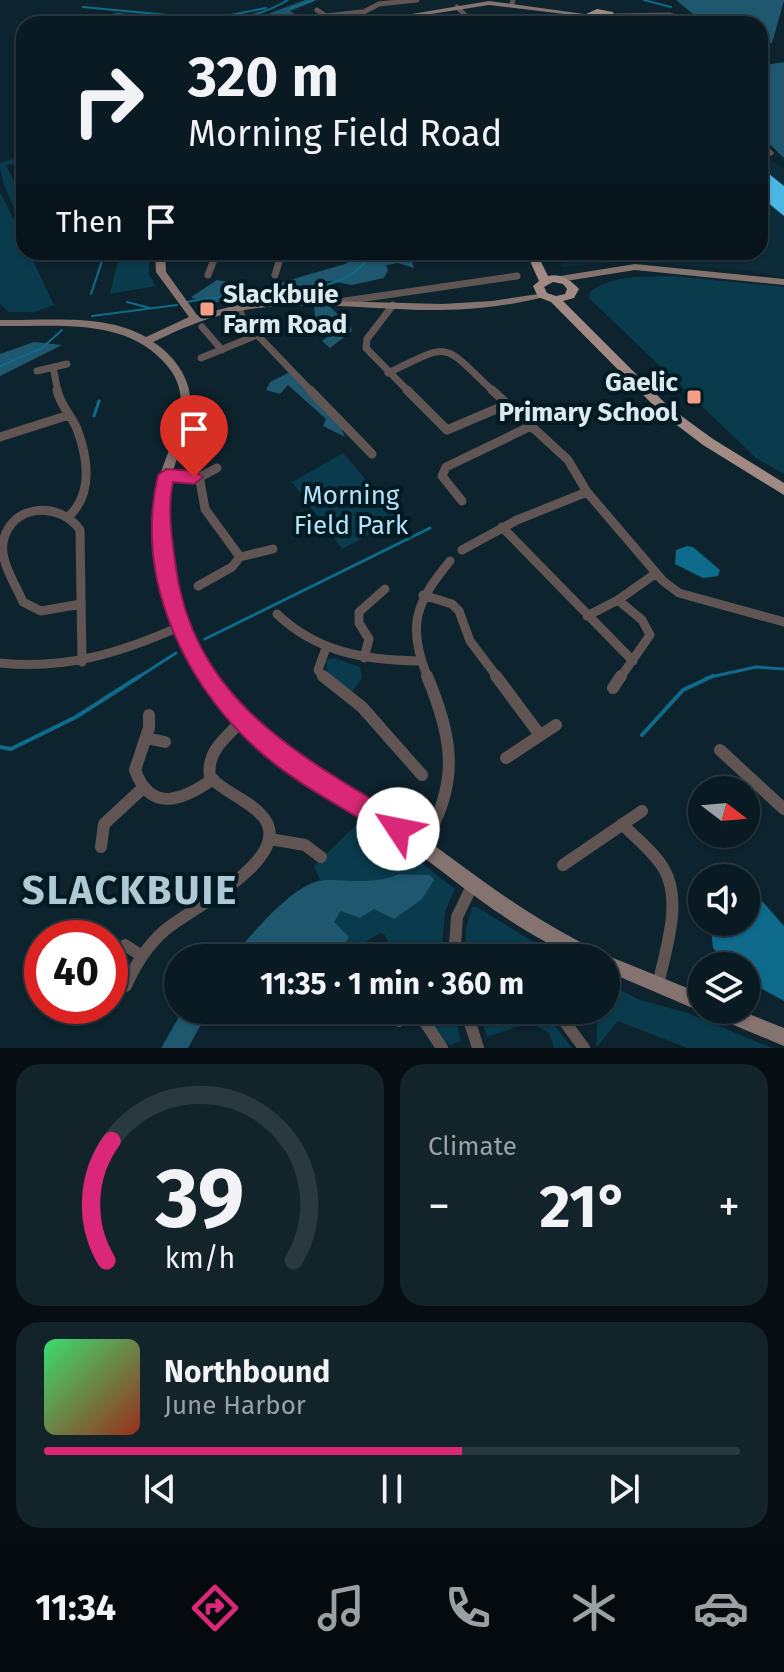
<!DOCTYPE html>
<html lang="en">
<head>
<meta charset="utf-8">
<style>
  body { margin:0; font-family:"Fira Sans",sans-serif; background:#13232a; color:#f1f3f6; height:100vh; display:flex; flex-direction:column; font-size:30px; white-space:nowrap }
  * { box-sizing:border-box; margin:0 }
  p { font-size:26px; color:#99a1a5 }
  .icon { flex:none; width:44px; height:44px; fill:none; stroke:currentColor; stroke-width:2; stroke-linecap:round; stroke-linejoin:round }
  .map { position:relative; height:1048px; overflow:hidden }
  .drawer { display:flex; flex-direction:column; gap:16px; padding:16px; background:#060e13; flex:1 }
  .drawer>* { flex:none }
  .guide { position:absolute; left:16px; top:16px; width:752px; height:244px; border-radius:24px; box-shadow:0 2px 6px #0004,0 0 0 2px #2a3840; background:#0a1a22; color:#f1f3f6; overflow:hidden }
  .needle { width:52px; rotate:106deg }
  .buttons { position:absolute; left:688px; top:776px; display:grid; gap:16px }
  .buttons a { display:grid; place-items:center; width:72px; height:72px; border-radius:50%; background:#0a1a22; box-shadow:0 2px 6px #0004,0 0 0 2px #2a3840; font-size:40px }
  .speed { position:absolute; left:24px; top:920px; display:flex; gap:16px; font-size:40px; font-weight:700; text-align:center }
  .speed>* { display:grid; place-content:center; width:104px; height:104px; border-radius:50%; background:#0a1a22; box-shadow:0 2px 6px #0004,0 0 0 2px #2a3840; line-height:1 }
  .speed .limit { border:12px solid #d22; background:#fff; color:#111 }
  .pin { position:absolute; display:grid; place-items:center; width:68px; height:68px; color:#fff; margin:-82px -34px; border-radius:50% 50% 50% 0; rotate:-45deg; box-shadow:0 0 8px #0007 }
  .pin .icon { rotate:45deg }
  .me { position:absolute; width:88px; margin:-44px; rotate:304deg; stroke-linejoin:round; filter:drop-shadow(0 0 6px #0008) }
  .turn { display:flex; align-items:center; gap:28px; height:168px; padding:0 40px; font-size:36px }
  .turn .icon { width:104px; height:104px; stroke-width:2.5 }
  .turn b { display:block; font-size:56px; line-height:68px }
  .then { display:flex; align-items:center; height:76px; padding:0 40px; background:#0003; gap:16px; font-size:30px }
  .big { font-size:60px; font-weight:700; line-height:1.1 }
  .drawer .widget { flex:1; display:flex; flex-direction:column; justify-content:center; gap:12px; min-width:0; padding:0 28px; border-radius:24px; background:#13232a }
  .drawer .dial { align-items:center; gap:0 }
  .dial svg { height:208px; overflow:visible; fill:none; stroke:#2a3840; stroke-width:7; stroke-linecap:round; text-anchor:middle }
  .dial text { fill:#f1f3f6; stroke:none }
  .song { display:flex; align-items:center; gap:24px }
  .cover { width:96px; height:96px; border-radius:12px; background:linear-gradient(135deg,hsl(140 70% 55%),hsl(10 70% 35%)) }
  .played { height:8px; border-radius:4px; background:linear-gradient(90deg,#db2777 60%,#2a3840 60%) }
  .keys { display:flex; justify-content:space-around; direction:ltr }
  .heat { display:flex; justify-content:space-between; align-items:center; font-size:44px; direction:ltr }
  .drawer .tiles { flex:1; display:grid; gap:16px; grid-template-columns:1fr 1fr }
  .widget:last-child { grid-column:span 2 }
  .trip { position:absolute; left:164px; top:944px; width:456px; height:80px; border-radius:40px; background:#0a1a22; box-shadow:0 2px 6px #0004,0 0 0 2px #2a3840; font-weight:700; line-height:80px; text-align:center }
  .menu { display:flex; height:128px; justify-content:space-around; align-items:center; background:#040a0e; color:#99a1a5 }
  .menu .icon { width:56px; height:56px }
  .menu .active { color:#db2777 }
  .menu b { font-size:36px; color:#f1f3f6 }
  .map>svg:first-child { display:block }
  .built { fill:#0d2d3a }
  .green { fill:#093b4d }
  .forest { fill:#1e576e }
  .water { fill:#0f6b8b }
  .lines { fill:none; stroke-linecap:round; stroke-linejoin:round }
  .stream-far2 { stroke:#0f6b8b; stroke-width:2 }
  .stream-far1 { stroke:#0f6b8b; stroke-width:3 }
  .stream { stroke:#0f6b8b; stroke-width:4 }
  .building { fill:#4bb7e3 }
  .street-far3 { stroke:#605553; stroke-width:5 }
  .street-far2 { stroke:#605553; stroke-width:7 }
  .street-far1 { stroke:#605553; stroke-width:9 }
  .street { stroke:#605553; stroke-width:12 }
  .secondary { fill:#85736f; fill-rule:evenodd }
  .primary { fill:#a18a84; fill-rule:evenodd }
  .route { fill:#db2777; stroke:#8e194d; stroke-width:2 }
  .poi-dot { fill:#f49e88; stroke:#041a23; stroke-width:3 }
  .labels { text-anchor:middle; stroke-width:8; stroke-linejoin:round; paint-order:stroke }
  .poi-label { font-size:26px; font-weight:bold; fill:#dceaf0; stroke:#041a23; text-anchor:start }
  .park-label { font-size:26px; fill:#b2e1f8; stroke:#041a23 }
  .near-district-label { font-size:40px; font-weight:bold; letter-spacing:2px; fill:#afc9d6; stroke:#041a23 }
</style>
</head>
<body>
<div class="map">
<svg width="784" height="1048" viewBox="0 0 784 1048">
  <rect width="100%" height="100%" fill="#0d232d"/>
  <path class="built" d="M760,153l24,16v108l-39,-7 -118,-9 -64,6 1,-15h196z"/>
  <path class="green" d="M24,156l-3,7 -15,2 18,38v26c-8,-21 -24,-44 -24,-66z
    M0,192l24,48v12h5l25,53 -19,7h-26l-9,-8z
    M120,252h29v23l7,11 -46,8z
    M674,276l110,11v187l-28,-16 -167,-160 1,-6c22,-18 57,-15 84,-16z
    M343,453l57,66 -58,30 -50,-67z
    M334,658l26,9 2,11 -10,14 -25,-21 -1,-11z
    M360,821l24,13 71,55 -10,22 -4,47h-44l-13,-24 -4,-1 -41,25h-17l21,-10 -9,-26 7,-11 33,-2 56,-34 -31,-1 -17,7 -62,-1 -6,-14z
    M472,907h5l82,51h-94l1,-30z
    M606,983l34,17 48,13 84,35h-85l-69,-27 -22,27 2,-38h8z
    M430,1010h24l7,31 -11,4c-18,-11 -15,-18 -20,-35z
    M478,1010h65l29,38h-18l-5,-15 -18,-11 -44,15z"/>
  <path class="forest" d="M305,0h12l-27,11 20,13h-44l-6,-7z
    M676,0h108v1l-12,42 -12,1v-20h-55z
    M784,62v96l-24,-23v-69z
    M371,252h67l-14,4 -15,-2 5,14 -16,-5 -12,2 2,5 -4,8 -32,7 -22,-4 -15,3 1,9 -11,4 -102,6 -12,-6 26,-17 45,8 83,-24 15,-10z
    M318,303l9,1 23,22 2,5 -22,17 -8,-7 11,-8 2,-10 -20,-6 -1,-11z
    M34,342l28,3 -62,31v-22z
    M288,373l7,1 45,52 5,11 -22,-11 3,-7 -38,-34 -8,9 -14,-4 4,-8z
    M399,874l31,1 4,5 -12,19 -28,20 -20,-10 -14,9 -19,-7 -7,11 15,15c-19,34 -83,21 -118,21 20,-22 63,-77 94,-78 26,-1 49,5 74,-6z
    M183,1010h26l-21,38h-27z"/>
  <path class="water" d="M687,546l6,1 27,23 -2,6 -15,2 -28,-14 1,-14z
    M746,883l38,43v75l-38,-21v-14h-17l-16,-18 -3,-26h36z"/>
  <g class="lines">
    <path class="stream-far2" d="M644,0l27,7
      M83,7l127,12 56,-11
      M291,8l23,-8
      M98,24l6,-8 14,-2c58,5 117,18 170,-14
      M91,294l14,-42
      M127,302l23,6
      M188,302c43,-12 159,1 180,-46l52,-4
      M92,316l85,-11
      M0,366l42,-18 20,-18"/>
    <path class="stream-far1" d="M94,416l5,-15
      M205,639l225,-111
      M137,678l39,-25
      M706,678l50,-11 28,2"/>
    <path class="stream" d="M642,735l41,-45 30,-14
      M0,747l11,2 65,-32 64,-41"/>
  </g>
  <path class="building" d="M769,174l15,12v30l-24,-20v-20z"/>
  <g class="lines">
    <path class="street-far3" d="M512,4l1,-4
      M457,7l10,10 -3,7
      M317,10l9,6 35,-4
      M612,16l57,-1 31,9
      M366,21l-6,-7 19,-10 38,-4
      M760,142l11,11"/>
    <path class="street-far2" d="M208,275l9,-23
      M275,275l7,-23
      M345,301l172,-25
      M393,305l-26,34 -1,9 43,44
      M238,306l6,15 68,71
      M202,327l20,23
      M201,358l56,-23
      M53,367l5,25
      M37,371l30,-7
      M388,373c66,-32 53,-30 106,19"/>
    <path class="street-far1" d="M57,390c3,15 14,25 20,39 11,29 16,65 -8,87
      M310,390l62,64
      M407,390l40,40 61,-26
      M492,390l76,70 19,32 76,89 16,12 105,29
      M0,437l69,-22
      M166,475l28,2 6,4 5,28 35,48
      M196,479l21,-11
      M462,501l-20,-25 4,-9 85,-41
      M502,527l131,134
      M462,550l55,-30 70,-28
      M198,586l34,-19 8,-10 33,-8
      M423,595l29,9 7,7 11,30 28,37
      M81,604l-40,7 -18,-9c-7,-17 -23,-40 -20,-59 7,-40 57,-42 77,-13l2,132
      M277,614c40,38 87,46 141,47
      M587,616l31,-16
      M364,658l5,-19 -10,-16v-11l26,-23
      M0,663c65,7 120,-10 179,-36
      M324,678l-6,-8 8,-22
      M428,678c-22,-52 -12,-76 22,-117
      M620,678l30,-43 -8,-15 -24,-20 37,-26"/>
    <path class="street" d="M323,676l39,31 60,68
      M496,676l44,59
      M613,688l8,-12
      M149,715v13l-14,42c16,44 48,30 78,9
      M146,738l19,4
      M720,750l64,59
      M506,758l50,-33
      M622,824c14,14 32,28 42,45 19,33 1,82 -6,116
      M270,839l35,6 16,12
      M422,846c38,-62 32,-105 5,-170
      M101,847l3,-23 39,-36
      M563,865l79,-54
      M125,945l17,11
      M454,958l3,-41 15,-31
      M126,986c9,-21 21,-40 38,-55 25,-22 131,-72 100,-113 -14,-18 -39,-25 -54,-41 -4,-25 15,-39 32,-56
      M417,1010l25,38
      M466,1010l12,38
      M556,1010l28,38
      M399,1021l17,-11"/>
    <path class="secondary" d="M489,1l103,14 -3,2 -100,-12 -122,19h-15z
      M155,252h10l1,20 31,43 45,-11 49,-4 151,4 50,-3 53,-8v4c-34,8 -68,13 -103,13 -67,1 -136,-12 -203,1 -32,6 -56,17 -86,31 12,7 22,18 29,30 23,41 -7,77 -13,117 -6,36 0,80 11,114 20,65 62,119 119,157 32,21 67,37 99,59 69,49 125,97 203,133l2,4 3,-1 96,39v16h4l-4,2 -96,-41v-13c-9,0 -21,2 -30,0 -11,-3 -23,-11 -32,-17 -57,-31 -105,-74 -158,-111 -53,-38 -112,-63 -157,-112 -30,-33 -54,-78 -64,-122 -8,-32 -13,-68 -9,-102 5,-41 44,-86 13,-126 -40,-52 -112,-41 -169,-42v-6c47,1 104,-7 146,17l43,-20 -33,-45z
      M635,264l149,15v6l-149,-15 -75,12 -5,-3 5,-3z
      M709,1010h30l45,18v18l-72,-30z"/>
    <path class="primary" d="M597,9l16,3 2,6 -15,4 -14,-4v-4zM598,14l9,1v1h-12z
      M526,252h10l12,24c12,-3 23,4 31,13l-5,9 -11,3 106,106 44,32 71,44v12l-81,-50 -42,-32 -110,-111 -13,-5 -5,-11 6,-5zM553,282l10,2 4,5 -2,5 -9,2 -9,-3 -3,-6z"/>
  </g>
  <path class="route" d="M166,469l28,2 9,6 -9,7 -21,-2c-6,28 -1,58 3,86 19,135 125,188 230,252l3,9 -3,8 -8,3 -8,-3c-39,-25 -83,-47 -119,-76 -83,-67 -138,-178 -113,-286z"/>
  <g class="poi-dot">
    <rect x="199" y="301" width="16" height="16" rx="4"/>
    <rect x="686" y="389" width="16" height="16" rx="4"/>
  </g>
  <g class="labels">
    <g class="poi-label">
      <text x="223" y="303">Slackbuie<tspan x="223" dy="30">Farm Road</tspan></text>
      <text x="678" y="391" text-anchor="end">Gaelic<tspan x="678" dy="30">Primary School</tspan></text>
    </g>
    <g class="park-label">
      <text x="351" y="504">Morning<tspan x="351" dy="30">Field Park</tspan></text>
    </g>
    <g class="near-district-label">
      <text x="130" y="904">SLACKBUIE</text>
    </g>
  </g>
</svg>
<div class="buttons">
<a><svg class="needle" viewBox="-14 -14 28 28"><path d="M0-13l5 13h-10z" fill="#e53935"/><path d="M0 13l5-13h-10z" fill="#99a1a5"/></svg></a>
<a><svg class="icon" aria-label="sound" viewBox="0 0 24 24"><path d="M4 9h4l5-4v14l-5-4H4zM17 9q2 3 0 6"/></svg></a>
<a><svg class="icon" aria-label="layers" viewBox="0 0 24 24"><path d="M12 4l9 5-9 5-9-5zM3 14l9 5 9-5"/></svg></a>
</div>
<div class="speed"><div class="limit">40</div></div>
<div class="pin" style="left:194px;top:477px;background:#d93025"><svg class="icon" aria-label="arrive" viewBox="0 0 24 24"><path d="M6 21V4h12l-3 4 3 4H6"/></svg></div>
<svg class="me" style="left:398px;top:829px" viewBox="-20 -20 40 40"><circle r="19" fill="#fff"/><path d="M0-13L10 11 0 6-10 11z" fill="#db2777"/></svg>
<div class="trip">11:35 · 1 min · 360 m</div>
<div class="guide">
<div class="turn"><svg class="icon" aria-label="right" viewBox="0 0 24 24"><path d="M7 20v-9h11M14 6l5 5-5 5"/></svg><div><b>320 m</b>Morning Field Road</div></div>
<div class="then">Then<svg class="icon" aria-label="arrive" viewBox="0 0 24 24"><path d="M6 21V4h12l-3 4 3 4H6"/></svg></div>
</div>
</div>
<section class="drawer">
<div class="tiles">
<div class="widget dial"><svg viewBox="0 0 100 80">
<path d="M14 69A42 42 0 1 1 86 69"/>
<path d="M14 69A42 42 0 0 1 16 23" stroke="#db2777"/>
<text x="50" y="56" font-size="32" font-weight="700">39</text>
<text x="50" y="72" font-size="11">km/h</text>
</svg></div>
<div class="widget"><p>Climate</p>
<div class="heat"><a>−</a><b class="big">21°</b><a>+</a></div>
</div>
<div class="widget">
<div class="song"><i class="cover"></i><div><b>Northbound</b><p>June Harbor</p></div></div>
<div class="played"></div>
<div class="keys"><svg class="icon" aria-label="previous" viewBox="0 0 24 24"><path d="M18 5L8 12l10 7zM5 5v14"/></svg><svg class="icon" aria-label="pause" viewBox="0 0 24 24"><path d="M8 5v14M16 5v14"/></svg><svg class="icon" aria-label="next" viewBox="0 0 24 24"><path d="M6 5l10 7-10 7zM19 5v14"/></svg></div>
</div>
</div>
</section>
<nav class="menu">
<b>11:34</b>
<svg class="icon active" aria-label="directions" viewBox="0 0 24 24"><path d="M12 3l9 9-9 9-9-9zM9 14v-3h6M13 9l2 2-2 2"/></svg>
<svg class="icon" aria-label="music" viewBox="0 0 24 24"><path d="M9 18V5l10-2v13"/><circle cx="6" cy="18" r="3"/><circle cx="16" cy="16" r="3"/></svg>
<svg class="icon" aria-label="phone" viewBox="0 0 24 24"><path d="M5 4h4l2 5-3 2q2 4 5 5l2-3 5 2v4C11 20 4 13 5 4z"/></svg>
<svg class="icon" aria-label="climate" viewBox="0 0 24 24"><path d="M12 3v18M4 7l16 10M4 17L20 7"/></svg>
<svg class="icon" aria-label="car" viewBox="0 0 24 24"><path d="M5 17H2v-5l4-1 3-4h7l3 4 3 1v5h-3M9 17h6M6 11h13"/><circle cx="7" cy="17" r="2"/><circle cx="17" cy="17" r="2"/></svg>
</nav>
</body>
</html>
